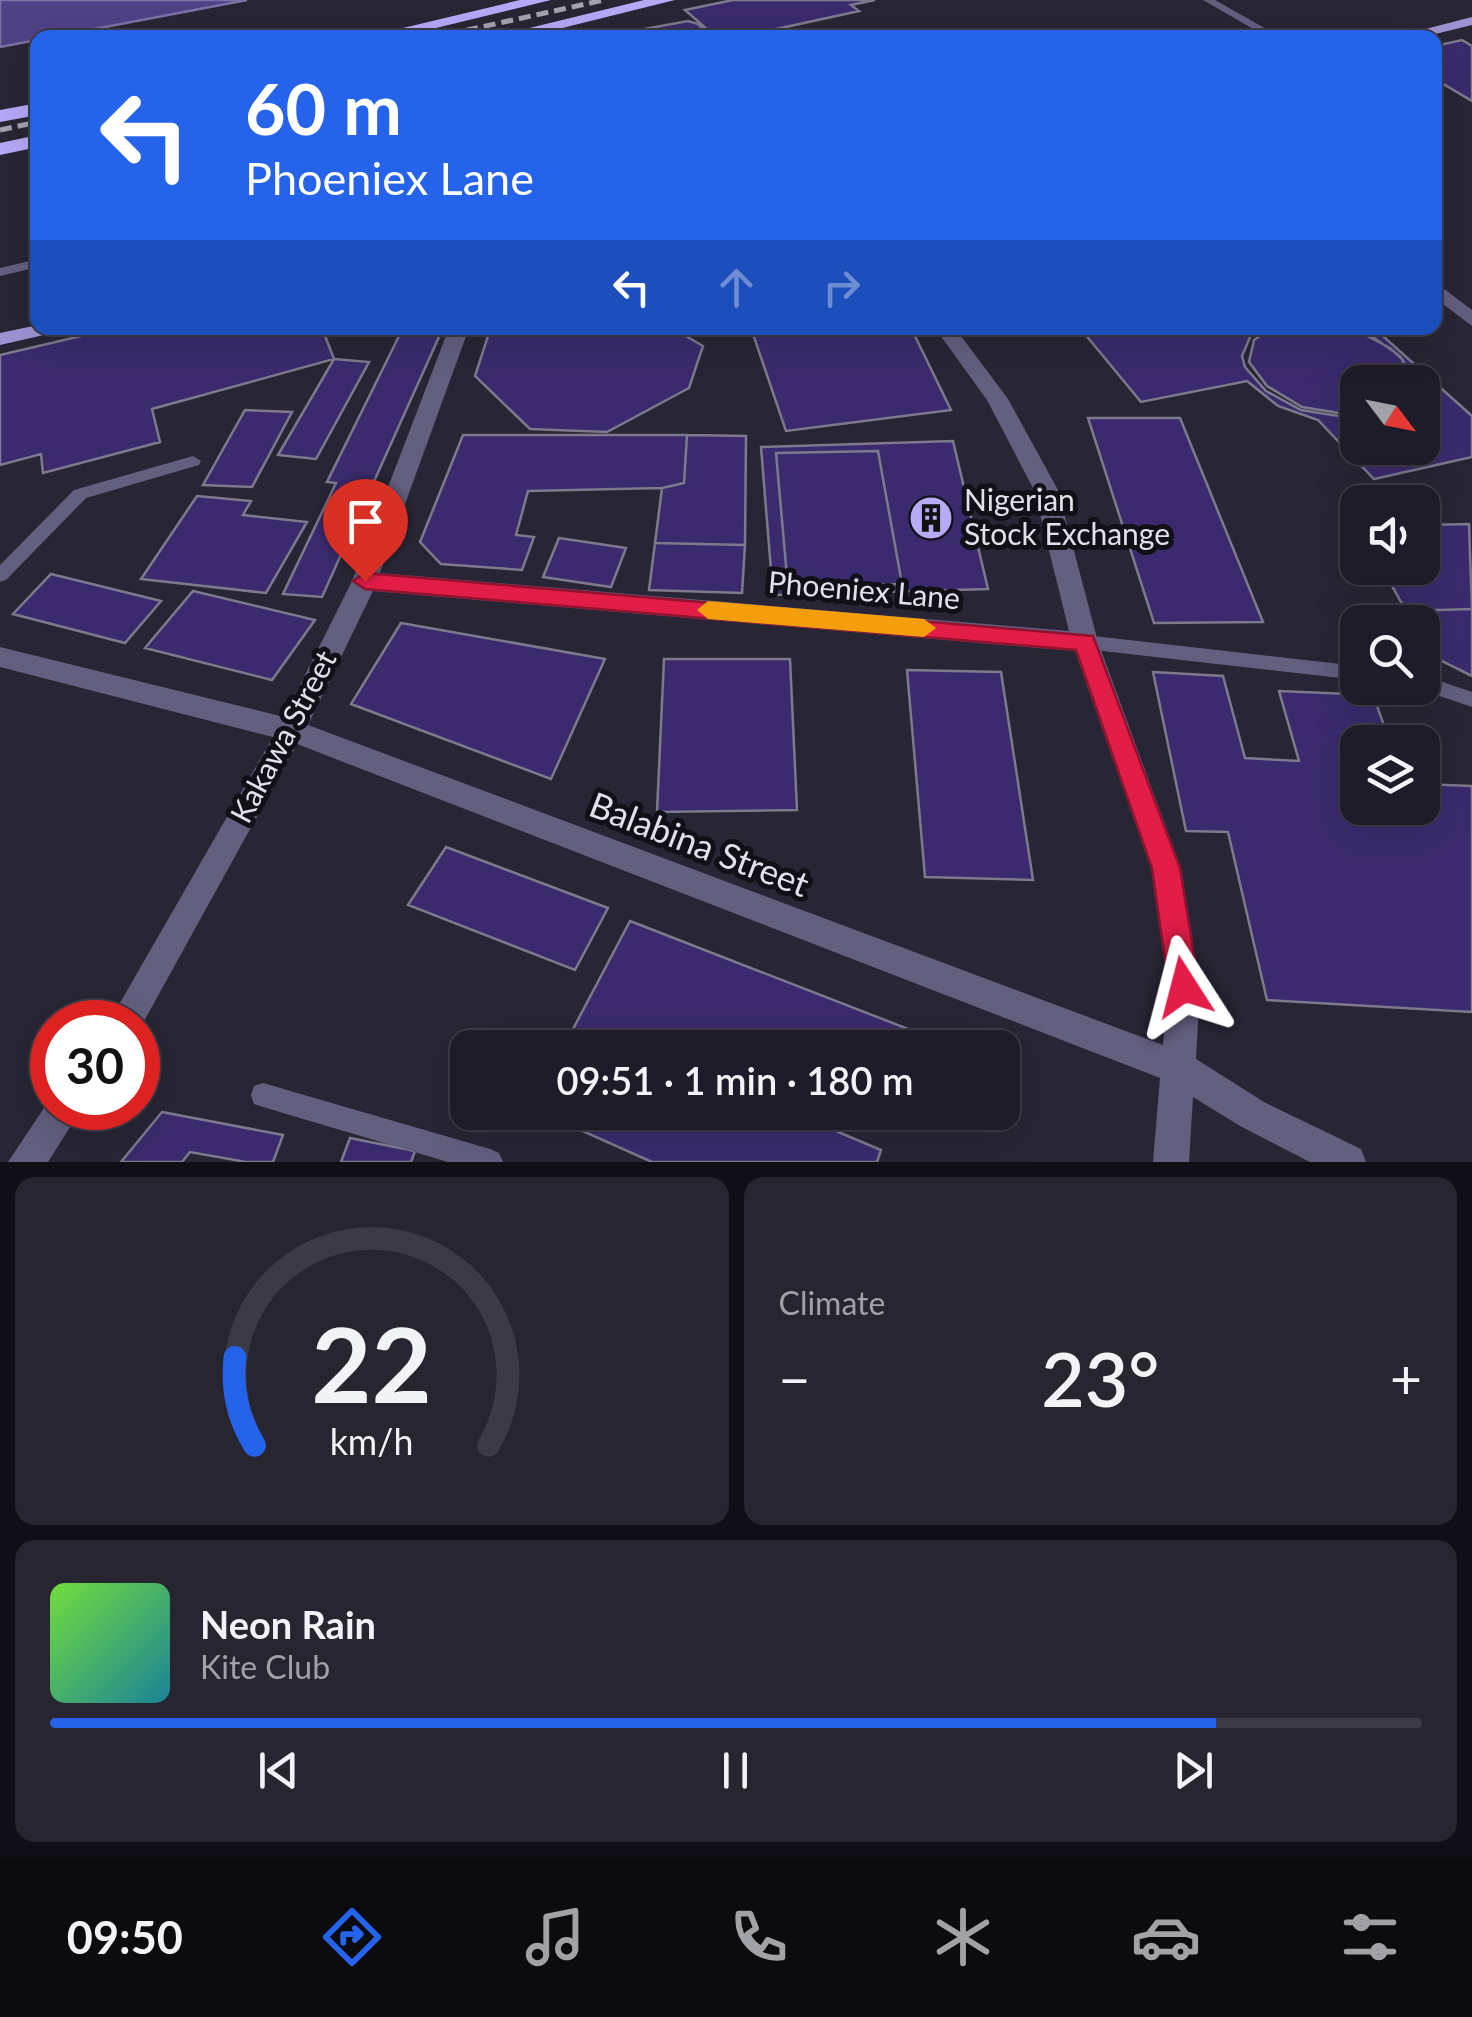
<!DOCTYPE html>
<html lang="en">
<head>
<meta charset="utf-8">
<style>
  body { margin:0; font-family:Lato,sans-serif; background:#262530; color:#f1f3f6; height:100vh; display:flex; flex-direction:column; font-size:38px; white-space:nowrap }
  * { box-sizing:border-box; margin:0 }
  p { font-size:32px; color:#a1a1a8 }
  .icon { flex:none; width:55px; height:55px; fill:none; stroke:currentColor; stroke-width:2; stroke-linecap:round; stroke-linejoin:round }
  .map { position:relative; height:1162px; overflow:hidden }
  .details { display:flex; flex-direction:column; gap:15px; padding:15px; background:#100f16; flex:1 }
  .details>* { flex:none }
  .guide { position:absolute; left:30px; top:30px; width:1412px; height:305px; border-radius:20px; box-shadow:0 10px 40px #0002,0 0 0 2px #3c3a45; background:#2563eb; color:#fff; overflow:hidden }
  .needle { width:65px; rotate:122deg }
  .fabs { position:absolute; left:1340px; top:365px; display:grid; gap:20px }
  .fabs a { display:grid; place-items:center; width:100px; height:100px; border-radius:20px; background:#1e1c28; box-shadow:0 10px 40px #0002,0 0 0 2px #3c3a45; font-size:50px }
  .speed { position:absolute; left:30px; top:1000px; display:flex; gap:20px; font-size:50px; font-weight:700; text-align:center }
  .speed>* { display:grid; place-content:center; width:130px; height:130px; border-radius:50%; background:#1e1c28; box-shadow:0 10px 40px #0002,0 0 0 2px #3c3a45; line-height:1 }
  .speed .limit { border:15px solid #d22; background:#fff; color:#111 }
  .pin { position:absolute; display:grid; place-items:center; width:85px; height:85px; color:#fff; margin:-102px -42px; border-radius:50% 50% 50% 0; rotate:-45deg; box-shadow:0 0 10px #0007 }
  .pin .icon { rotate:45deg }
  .me { position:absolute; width:110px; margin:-55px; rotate:351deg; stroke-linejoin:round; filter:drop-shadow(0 0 8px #0008) }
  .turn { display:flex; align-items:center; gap:35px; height:210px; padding:0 50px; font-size:45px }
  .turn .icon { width:130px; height:130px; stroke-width:2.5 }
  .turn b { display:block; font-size:70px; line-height:85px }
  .lanes { display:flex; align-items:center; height:95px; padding:0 50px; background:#0003; justify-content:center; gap:50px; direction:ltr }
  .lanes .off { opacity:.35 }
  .big { font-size:75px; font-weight:600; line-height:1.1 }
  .details .card { flex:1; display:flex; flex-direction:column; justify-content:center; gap:15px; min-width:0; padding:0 35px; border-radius:20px; background:#262530 }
  .details .dial { align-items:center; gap:0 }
  .dial svg { height:260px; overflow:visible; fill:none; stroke:#3c3a45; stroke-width:7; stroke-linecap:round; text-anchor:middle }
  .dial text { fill:#f1f3f6; stroke:none }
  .song { display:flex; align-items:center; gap:30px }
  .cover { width:120px; height:120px; border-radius:15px; background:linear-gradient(135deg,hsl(100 70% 55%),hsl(190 70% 35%)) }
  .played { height:10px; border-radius:5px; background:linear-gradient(90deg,#2563eb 85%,#3c3a45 85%) }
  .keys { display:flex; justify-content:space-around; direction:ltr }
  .heat { display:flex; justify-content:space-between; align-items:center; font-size:55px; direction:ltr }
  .details .tiles { flex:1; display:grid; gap:15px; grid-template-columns:1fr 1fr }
  .card:last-child { grid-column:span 2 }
  .trip { position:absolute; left:450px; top:1030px; width:570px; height:100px; border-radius:20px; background:#1e1c28; box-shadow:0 10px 40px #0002,0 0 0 2px #3c3a45; font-weight:600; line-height:100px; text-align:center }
  .tabs { display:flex; height:160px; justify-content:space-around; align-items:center; background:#0c0b10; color:#a1a1a8 }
  .tabs .icon { width:70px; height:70px }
  .tabs .active { color:#2563eb }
  .tabs b { font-size:45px; color:#f1f3f6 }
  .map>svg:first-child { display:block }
  .water { fill:#514287; stroke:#7c72a5; stroke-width:2.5 }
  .building { fill:#3b2b6e; stroke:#7c7a8c; stroke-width:2.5; fill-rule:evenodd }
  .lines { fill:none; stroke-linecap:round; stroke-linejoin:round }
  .service { fill:#635f7f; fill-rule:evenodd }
  .minor { fill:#635f7f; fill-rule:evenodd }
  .primary { fill:#9e94d5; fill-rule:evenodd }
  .motorway { fill:#b5a9f8; fill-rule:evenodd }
  .rail { stroke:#a3a2ae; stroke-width:5; stroke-dasharray:12 6; stroke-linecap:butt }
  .route { fill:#e11d48; stroke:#92132f; stroke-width:2.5 }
  .slow { fill:#f59e0b }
  .labels { text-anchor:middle; stroke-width:10; stroke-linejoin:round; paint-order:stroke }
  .poi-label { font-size:30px; fill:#e2e1eb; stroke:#111017; text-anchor:start }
  .street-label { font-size:30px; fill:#e2e1eb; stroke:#111017 }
  .near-street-label { font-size:35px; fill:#e2e1eb; stroke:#111017 }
</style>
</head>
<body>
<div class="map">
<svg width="1472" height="1162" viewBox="0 0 1472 1162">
  <rect width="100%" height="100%" fill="#282635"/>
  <path class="water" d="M0,0h247l-247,47z"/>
  <path class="building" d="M733,0h142l-24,5 8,6 -124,27h-18l-32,-28z
    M688,21l10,3 8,8 -55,6 -7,-9z
    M1462,40l10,6v55l-37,-22v-33z
    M115,328h228l-19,5 10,26 -182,50 8,33 -117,31 -2,-19 -41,11v-110z
    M403,328h40l-121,269 -39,-3 53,-111 -9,-1z
    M506,328h166l31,18 -14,42 -82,44 -77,-3 -55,-53 13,-40z
    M812,328h99l40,82 -165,21 -33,-97z
    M1080,328h186l-15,7 -9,21 3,11 21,24 35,19 57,9v29h64v-66h-8l-14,-26 -40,-28h14l98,88v41l-98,22 -56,-59 -40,-14 -31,-25 -106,21z
    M1272,328h80l38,20 13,12 9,22h-54v34l-56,-9 -35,-21 -18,-24 5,-22z
    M334,359l35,3 -53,97 -38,-4z
    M245,410l47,2 -40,75 -49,-2z
    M1088,418h92l83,204 -109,1z
    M463,435h224l-3,48 -22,5 -134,3 -12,44 18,2 -12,33 -81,-6 -21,-22z
    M687,435l59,1 -1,109 -90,-2 7,-55 22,-5z
    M953,441l35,148 -215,6 -12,-148zM878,451l24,133 -114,4 -12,-135z
    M878,451l24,133 -114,4 -12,-135z
    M197,496l54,5 -8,14 64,7 -41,71 -125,-14z
    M1469,524l3,85 -66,2 -24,-43h40v-43z
    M559,538l67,10 -15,39 -68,-10z
    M655,543l90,2 -3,48 -93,-3z
    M51,574l110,27 -36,42 -112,-29z
    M193,591l122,29 -43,60 -127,-32z
    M1472,609v67l-42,-21 -8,-13v-20h-10l-6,-11z
    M401,623l204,36 -54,120 -200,-75z
    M664,659h126l7,151 -140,2z
    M907,670l94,2 32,208 -108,-3z
    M1153,672l70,4 22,82 54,3 -20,-70 94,4 17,47h-32v66h64v-24l50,2v226l-205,-12 -39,-168 -42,-1z
    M446,847l162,61 -33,62 -167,-65z
    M630,921l291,113 -5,14h-353z
    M162,1112l121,23 -10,27h-27l-56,-10 -8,10h-61z
    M540,1112h251l90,38 -4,12h-225z
    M350,1138l65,13 -4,11h-70z"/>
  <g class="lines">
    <path class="service" d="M1203,0h12l67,38h-13z
      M38,259v8l-38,9v-8z
      M193,456l8,5 -2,4 -113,33 -80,82 -6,2v-17l74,-75z
      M1085,635l273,31v14l-273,-31 -6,-2 -3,-5 3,-5z
      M1422,675l50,17v15l-56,-19h6z
      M263,1083l227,66 9,4 4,9h-55l-185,-55 -9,-3 -3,-9 3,-9z"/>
    <path class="minor" d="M1435,282l37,28v16l-37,-28z
      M449,328h20l-89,245 689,58 -35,-141 -47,-90 -52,-72h20l53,71 50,91 40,152 83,226 19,119 -4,72 68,43 97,47 5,13h-56l-70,-36 -47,-29 -4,65h-36l7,-84 -863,-334 -159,288v-10h-29l164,-285 -273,-70v-20l284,70 68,-136zM373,591l702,60 76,217 17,119 -5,58 -855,-320z
      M52,1096v12h30l-34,54h-40z"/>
    <path class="primary" d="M1472,17v8l-53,13h-28z
      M38,325l22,3 -3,4 -57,13v-12z"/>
    <path class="motorway" d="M520,0h31l-156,38h-34z
      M644,0h31l-153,38h-34z
      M38,103v12l-38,7v-12z
      M38,135v12l-38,8v-12z"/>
    <path class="rail" d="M431,38l173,-38
      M0,130l38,-8"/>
  </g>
  <path class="route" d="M365,573l728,63 87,232 19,119 -4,10 -11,4 -10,-4 -5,-10 -17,-119 -76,-218 -711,-61 -12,-8z"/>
  <path class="slow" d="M708,601l216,18 12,9 -12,9 -216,-18 -11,-9z"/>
  <defs>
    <symbol id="building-disc" viewBox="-11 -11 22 22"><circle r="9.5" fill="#b7abf8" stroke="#111017"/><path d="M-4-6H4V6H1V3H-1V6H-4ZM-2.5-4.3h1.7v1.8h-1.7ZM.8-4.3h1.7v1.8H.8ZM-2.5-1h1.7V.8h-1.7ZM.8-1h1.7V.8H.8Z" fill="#111"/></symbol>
  </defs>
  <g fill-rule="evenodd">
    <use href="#building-disc" x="906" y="493" width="50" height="50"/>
  </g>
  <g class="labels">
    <g class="poi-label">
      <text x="964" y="511">Nigerian<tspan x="964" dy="34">Stock Exchange</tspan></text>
    </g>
    <g class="street-label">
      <text transform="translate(864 591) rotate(5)" y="10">Phoeniex Lane</text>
      <text transform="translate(284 737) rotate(-62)" y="10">Kakawa Street</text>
    </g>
    <g class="near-street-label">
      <text transform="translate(699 845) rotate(21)" y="12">Balabina Street</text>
    </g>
  </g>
</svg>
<div class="fabs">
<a><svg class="needle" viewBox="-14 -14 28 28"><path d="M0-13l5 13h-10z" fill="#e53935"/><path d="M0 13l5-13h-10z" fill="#a1a1a8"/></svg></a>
<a><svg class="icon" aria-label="sound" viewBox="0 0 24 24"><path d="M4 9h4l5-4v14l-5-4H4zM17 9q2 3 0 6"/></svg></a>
<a><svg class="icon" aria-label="search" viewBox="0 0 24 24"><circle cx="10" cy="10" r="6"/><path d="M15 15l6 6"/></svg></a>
<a><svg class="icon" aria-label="layers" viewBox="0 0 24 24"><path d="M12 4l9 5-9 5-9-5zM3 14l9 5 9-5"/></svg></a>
</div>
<div class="speed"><div class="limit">30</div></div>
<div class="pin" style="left:365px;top:581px;background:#d93025"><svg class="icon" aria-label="arrive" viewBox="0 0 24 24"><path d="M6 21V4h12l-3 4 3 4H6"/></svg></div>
<svg class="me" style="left:1184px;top:987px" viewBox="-20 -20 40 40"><path d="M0-17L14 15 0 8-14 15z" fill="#e11d48" stroke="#fff" stroke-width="4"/></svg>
<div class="trip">09:51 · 1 min · 180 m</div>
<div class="guide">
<div class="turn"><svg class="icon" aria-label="left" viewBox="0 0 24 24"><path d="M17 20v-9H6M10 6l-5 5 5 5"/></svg><div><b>60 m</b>Phoeniex Lane</div></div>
<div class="lanes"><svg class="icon" aria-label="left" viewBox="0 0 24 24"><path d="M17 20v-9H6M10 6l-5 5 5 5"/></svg><svg class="icon off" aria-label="ahead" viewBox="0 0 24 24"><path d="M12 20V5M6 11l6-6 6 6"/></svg><svg class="icon off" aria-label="right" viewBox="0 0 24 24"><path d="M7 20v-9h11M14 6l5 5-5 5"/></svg></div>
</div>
</div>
<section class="details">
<div class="tiles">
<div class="card dial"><svg viewBox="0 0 100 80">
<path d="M14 69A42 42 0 1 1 86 69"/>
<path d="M14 69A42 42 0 0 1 8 42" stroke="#2563eb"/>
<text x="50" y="56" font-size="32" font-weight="700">22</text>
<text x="50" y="72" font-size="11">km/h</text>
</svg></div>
<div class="card"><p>Climate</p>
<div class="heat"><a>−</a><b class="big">23°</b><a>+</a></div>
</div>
<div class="card">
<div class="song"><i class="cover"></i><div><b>Neon Rain</b><p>Kite Club</p></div></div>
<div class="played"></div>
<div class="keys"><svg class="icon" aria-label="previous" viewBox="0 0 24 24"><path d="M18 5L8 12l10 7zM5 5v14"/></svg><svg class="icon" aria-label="pause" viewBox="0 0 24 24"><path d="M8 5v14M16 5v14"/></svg><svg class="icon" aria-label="next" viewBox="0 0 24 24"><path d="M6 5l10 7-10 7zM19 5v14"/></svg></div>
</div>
</div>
</section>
<nav class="tabs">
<b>09:50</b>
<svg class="icon active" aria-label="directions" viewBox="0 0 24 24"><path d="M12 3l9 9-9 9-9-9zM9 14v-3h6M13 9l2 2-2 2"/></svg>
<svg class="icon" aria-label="music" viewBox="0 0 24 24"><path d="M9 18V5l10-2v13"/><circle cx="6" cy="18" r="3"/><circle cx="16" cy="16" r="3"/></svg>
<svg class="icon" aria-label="phone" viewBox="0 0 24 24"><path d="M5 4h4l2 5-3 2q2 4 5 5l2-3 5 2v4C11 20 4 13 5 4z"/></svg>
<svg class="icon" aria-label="climate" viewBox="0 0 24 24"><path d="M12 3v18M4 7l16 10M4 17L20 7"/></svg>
<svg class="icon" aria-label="car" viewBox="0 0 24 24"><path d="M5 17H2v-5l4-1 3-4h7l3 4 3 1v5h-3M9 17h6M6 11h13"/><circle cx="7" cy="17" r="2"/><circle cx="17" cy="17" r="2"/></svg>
<svg class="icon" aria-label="filters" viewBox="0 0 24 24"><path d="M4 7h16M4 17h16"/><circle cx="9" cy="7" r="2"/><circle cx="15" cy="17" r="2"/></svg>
</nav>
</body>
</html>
